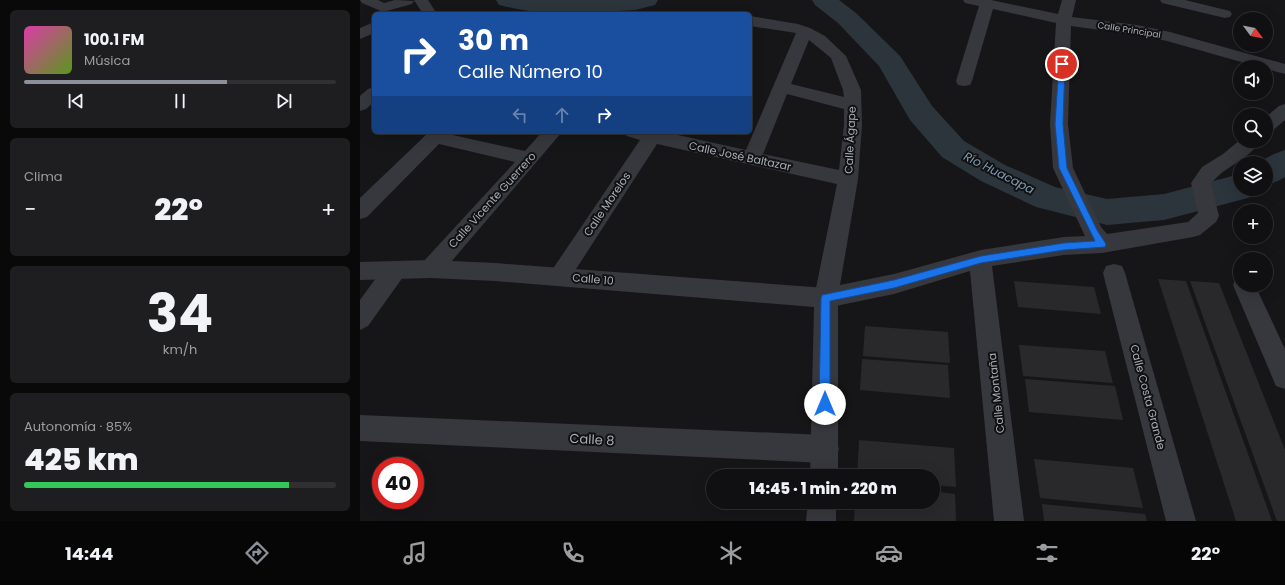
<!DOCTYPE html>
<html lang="es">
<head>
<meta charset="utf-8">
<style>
  body { margin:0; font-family:Poppins,sans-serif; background:#1e1e20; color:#f1f3f6; height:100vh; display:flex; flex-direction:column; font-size:15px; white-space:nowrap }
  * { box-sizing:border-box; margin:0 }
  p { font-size:13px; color:#9c9d9f }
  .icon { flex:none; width:22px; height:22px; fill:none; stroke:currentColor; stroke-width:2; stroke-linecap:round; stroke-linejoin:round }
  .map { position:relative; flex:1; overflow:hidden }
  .side { display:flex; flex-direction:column; gap:10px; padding:10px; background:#09090a; width:360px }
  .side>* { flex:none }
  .top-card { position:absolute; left:12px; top:12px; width:380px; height:122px; border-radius:6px; box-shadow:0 4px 16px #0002,0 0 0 1px #303032; background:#1a4fa0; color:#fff; overflow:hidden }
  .needle { width:26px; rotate:122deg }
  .controls { position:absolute; left:873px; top:12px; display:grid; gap:8px }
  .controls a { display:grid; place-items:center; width:40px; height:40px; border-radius:50%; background:#101012; box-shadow:0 4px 16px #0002,0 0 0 1px #303032; font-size:20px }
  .speed { position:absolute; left:12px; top:457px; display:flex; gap:8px; font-size:20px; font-weight:700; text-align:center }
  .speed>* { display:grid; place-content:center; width:52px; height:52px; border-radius:50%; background:#101012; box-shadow:0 4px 16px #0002,0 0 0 1px #303032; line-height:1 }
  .speed .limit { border:6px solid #d22; background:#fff; color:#111 }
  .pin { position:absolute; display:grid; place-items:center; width:34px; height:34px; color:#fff; margin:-17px; border:2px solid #fff; border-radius:50%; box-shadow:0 1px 4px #0007 }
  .me { position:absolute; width:44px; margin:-22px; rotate:0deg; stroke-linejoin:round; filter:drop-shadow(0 0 3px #0008) }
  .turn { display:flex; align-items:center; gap:14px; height:84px; padding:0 20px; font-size:18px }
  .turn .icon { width:52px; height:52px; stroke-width:2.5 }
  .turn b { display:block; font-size:28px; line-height:34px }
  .lanes { display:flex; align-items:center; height:38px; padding:0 20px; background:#0003; justify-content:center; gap:20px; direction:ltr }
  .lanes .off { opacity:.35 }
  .big { font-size:30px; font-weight:800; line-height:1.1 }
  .side .card { flex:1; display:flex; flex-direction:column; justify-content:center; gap:6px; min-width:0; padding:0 14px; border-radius:6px; background:#1e1e20 }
  .side .dial { align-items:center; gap:0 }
  .dial b { font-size:52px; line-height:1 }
  .song { display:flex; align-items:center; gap:12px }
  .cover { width:48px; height:48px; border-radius:6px; background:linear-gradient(135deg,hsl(320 70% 55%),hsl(90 70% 35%)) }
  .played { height:4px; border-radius:2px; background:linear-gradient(90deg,#8c9099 65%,#303032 65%) }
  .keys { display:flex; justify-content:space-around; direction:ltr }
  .heat { display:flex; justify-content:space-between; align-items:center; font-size:22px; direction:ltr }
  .charge { height:6px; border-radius:3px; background:linear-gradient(90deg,#34c759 85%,#303032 0) }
  .trip { position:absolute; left:346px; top:469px; width:234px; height:40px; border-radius:20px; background:#101012; box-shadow:0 4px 16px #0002,0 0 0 1px #303032; font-weight:800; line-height:40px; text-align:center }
  .dock { display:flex; height:64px; justify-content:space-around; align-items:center; background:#060607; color:#9c9d9f }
  .dock .icon { width:28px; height:28px }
  .dock .selected { color:#8c9099 }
  .dock b { font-size:18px; color:#f1f3f6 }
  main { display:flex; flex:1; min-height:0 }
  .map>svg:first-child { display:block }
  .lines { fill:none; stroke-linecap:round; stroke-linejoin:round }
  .river { fill:#2c353c; fill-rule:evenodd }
  .building { fill:#29292c }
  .minor { fill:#37383d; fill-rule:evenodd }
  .tertiary { fill:#37383d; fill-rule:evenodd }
  .route { fill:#1a73e8; stroke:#114b97 }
  .labels { text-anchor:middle; stroke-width:4; stroke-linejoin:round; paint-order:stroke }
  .far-street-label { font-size:9px; fill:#a8adb8; stroke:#111113 }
  .street-label { font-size:11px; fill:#a8adb8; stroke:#111113 }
  .water-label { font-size:12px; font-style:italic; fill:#7f9bb3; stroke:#111113 }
  .near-street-label { font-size:13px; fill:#a8adb8; stroke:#111113 }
</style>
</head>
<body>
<main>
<section class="side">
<div class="card">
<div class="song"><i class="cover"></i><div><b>100.1 FM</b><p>Música</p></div></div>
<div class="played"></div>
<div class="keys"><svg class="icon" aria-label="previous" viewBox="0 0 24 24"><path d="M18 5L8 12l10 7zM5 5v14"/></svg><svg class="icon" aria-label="pause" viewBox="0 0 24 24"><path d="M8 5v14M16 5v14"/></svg><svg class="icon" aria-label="next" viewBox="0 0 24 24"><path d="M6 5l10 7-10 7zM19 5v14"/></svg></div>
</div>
<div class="card"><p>Clima</p>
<div class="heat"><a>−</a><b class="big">22°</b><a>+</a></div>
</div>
<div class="card dial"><b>34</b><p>km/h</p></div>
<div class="card"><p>Autonomía · 85%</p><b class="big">425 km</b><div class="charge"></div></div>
</section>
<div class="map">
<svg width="925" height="521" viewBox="0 0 925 521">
  <rect width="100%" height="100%" fill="#161618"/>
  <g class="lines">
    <path class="river" d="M136,0h162l-3,5 -20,5 -71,4c-21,0 -44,-4 -65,-9z
      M452,0h27l17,13 44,43 32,50 32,35 41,24 50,22 52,12 57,-5 76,-20v15h16l-4,7 -4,2 -84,22 -57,5 -71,-18 -55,-26 -39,-24 -32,-37 -31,-54 -41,-43 -23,-18z
      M925,150v27l-7,4 -12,4v-22h-9l17,-9z"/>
  </g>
  <path class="building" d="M798,279l28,2 86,240h-36z
    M654,281l80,6 7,27 -83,-7z
    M830,281l29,2 66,167v71h-8z
    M505,326l83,6 2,31 -87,-7z
    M659,345l86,6 8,32 -90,-7z
    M502,359l86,6 2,33 -90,-8z
    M665,379l90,7 8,34 -94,-8z
    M499,440l95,8 2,39 -23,-2v-9h-76z
    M674,459l99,9 10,40 -103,-10z
    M573,491l22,3 1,27h-102l1,-19h78z
    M682,504l103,10 2,7h-103z"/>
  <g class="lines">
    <path class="minor" d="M0,0h18l6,3 11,-3 19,1 -2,3 -29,8 -21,-9z
      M54,0h14l9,14h-14z
      M603,0h28l67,14 4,-14h14l-4,17 65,8 33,7 115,32v10l-19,-5v-2h-7l-92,-26 -30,-6 -66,-9 -3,98 5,44 28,59 6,7 81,-12 10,-9 -7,-30 11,-16 21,-13 17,-14 20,1c-11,19 -36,25 -49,43l8,32 -3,6 -16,13 -7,2 -91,16 -38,2 -72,11 32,255h-30l-24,-250 -76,23 -68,14 -8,-3 -4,-7 23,-114 -180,-40 -90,139 -8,2 -8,-2 -3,-7 92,-136 -13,-4 -3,-4h40l82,18 50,-117 -46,-7v-10l48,8 12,4 15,8 21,20 15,34 1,35 -4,54 -18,106 54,-11 87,-24 83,-13 21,-1 -32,-68 -3,-44 6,-101 -63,-14 -21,72 -2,4 -6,1 -6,-1 -2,-4 23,-75 -14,-3zM449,40l22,18 12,32 1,7 -53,-13zM427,94l57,15v16l-5,45 -76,-16z
      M800,0h25l45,11 2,3 -2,3 -5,1 -63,-15z
      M14,22v11l-14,6v-11z
      M14,87v15l-8,7 -6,2v-15l8,-7z
      M925,104v16l-13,11 -6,2v-16l13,-11z
      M69,132h20l-1,2 77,17 17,-19h20l-123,144 -8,2 -8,-2 -3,-7 3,-7 92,-100 -76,-18 -72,73 -7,2v-21z
      M35,261l8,2 3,7 -3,7 -35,49 -8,4v-30l27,-37z
      M754,264l8,2 3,7 71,248h-30l-63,-248 3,-7z
      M880,277v8h15l30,64v40l-9,-3 -43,-101 3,-7z
      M0,415l465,20 10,4 4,10 -4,10 -10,4 -465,-22z"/>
    <path class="tertiary" d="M71,260l64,3 331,25 8,3 4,7v178h-28l4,-169 -319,-26 -64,-3 -71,2v-18z
      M448,502h28v19h-30z"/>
  </g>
  <path class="route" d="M702,62l3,2 -2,60 4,44 30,62 9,14 -1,3 -41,3 -83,13 -87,25 -64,13v103l-1,4 -4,1 -4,-1 -2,-4 2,-106 1,-3 72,-15 87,-24 83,-13 31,-2 -36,-73 -4,-44 4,-60z"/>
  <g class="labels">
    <g class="far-street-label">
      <text transform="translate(769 30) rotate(9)" y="3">Calle Principal</text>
    </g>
    <g class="street-label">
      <text transform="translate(490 140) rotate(-87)" y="4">Calle Ágape</text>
      <text transform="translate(380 156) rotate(12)" y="4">Calle José Baltazar</text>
      <text transform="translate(132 200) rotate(-48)" y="4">Calle Vicente Guerrero</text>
      <text transform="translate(247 204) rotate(-56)" y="4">Calle Morelos</text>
      <text transform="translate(233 279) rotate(5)" y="4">Calle 10</text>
      <text transform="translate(636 393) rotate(-96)" y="4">Calle Montaña</text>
      <text transform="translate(788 397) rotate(75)" y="4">Calle Costa Grande</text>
    </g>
    <g class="water-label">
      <text transform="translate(639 173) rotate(27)" y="4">Río Huacapa</text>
    </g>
    <g class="near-street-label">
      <text transform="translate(232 439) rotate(3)" y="5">Calle 8</text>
    </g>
  </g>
</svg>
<div class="controls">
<a><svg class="needle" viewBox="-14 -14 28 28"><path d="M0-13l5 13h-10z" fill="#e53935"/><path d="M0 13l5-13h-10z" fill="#9c9d9f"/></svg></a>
<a><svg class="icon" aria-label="sound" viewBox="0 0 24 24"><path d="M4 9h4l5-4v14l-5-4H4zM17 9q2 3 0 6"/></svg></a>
<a><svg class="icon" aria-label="search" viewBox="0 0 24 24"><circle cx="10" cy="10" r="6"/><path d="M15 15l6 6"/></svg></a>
<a><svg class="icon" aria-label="layers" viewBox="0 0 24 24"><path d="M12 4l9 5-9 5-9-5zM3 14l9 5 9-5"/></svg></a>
<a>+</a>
<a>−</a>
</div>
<div class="speed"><div class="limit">40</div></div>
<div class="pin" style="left:702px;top:64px;background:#d93025"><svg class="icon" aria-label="arrive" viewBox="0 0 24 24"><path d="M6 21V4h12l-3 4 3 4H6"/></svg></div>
<svg class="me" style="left:465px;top:404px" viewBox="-20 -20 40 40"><circle r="19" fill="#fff"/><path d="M0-13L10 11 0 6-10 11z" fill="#1a73e8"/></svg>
<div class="trip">14:45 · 1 min · 220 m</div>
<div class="top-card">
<div class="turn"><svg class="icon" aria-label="right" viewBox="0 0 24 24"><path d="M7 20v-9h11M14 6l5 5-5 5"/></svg><div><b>30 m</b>Calle Número 10</div></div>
<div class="lanes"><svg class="icon off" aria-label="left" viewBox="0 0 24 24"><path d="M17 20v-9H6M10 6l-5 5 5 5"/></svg><svg class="icon off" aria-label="ahead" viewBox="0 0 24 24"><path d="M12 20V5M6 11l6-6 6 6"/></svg><svg class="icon" aria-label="right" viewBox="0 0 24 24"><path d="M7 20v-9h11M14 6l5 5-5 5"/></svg></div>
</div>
</div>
</main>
<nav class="dock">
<b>14:44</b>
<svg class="icon selected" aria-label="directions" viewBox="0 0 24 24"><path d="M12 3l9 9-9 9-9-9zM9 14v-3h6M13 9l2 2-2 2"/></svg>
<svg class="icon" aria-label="music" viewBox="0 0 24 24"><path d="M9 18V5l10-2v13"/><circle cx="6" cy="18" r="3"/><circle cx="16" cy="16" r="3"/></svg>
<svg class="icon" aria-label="phone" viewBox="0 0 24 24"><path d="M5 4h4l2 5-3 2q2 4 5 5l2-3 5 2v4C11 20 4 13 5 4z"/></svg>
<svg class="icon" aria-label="climate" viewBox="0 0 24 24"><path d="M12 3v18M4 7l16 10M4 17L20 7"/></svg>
<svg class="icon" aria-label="car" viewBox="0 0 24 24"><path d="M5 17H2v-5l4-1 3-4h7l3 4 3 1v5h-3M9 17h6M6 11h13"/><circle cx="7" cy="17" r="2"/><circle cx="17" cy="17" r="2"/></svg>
<svg class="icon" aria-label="filters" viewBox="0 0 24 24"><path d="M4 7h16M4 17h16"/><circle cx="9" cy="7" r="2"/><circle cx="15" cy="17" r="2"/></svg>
<b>22°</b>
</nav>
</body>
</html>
